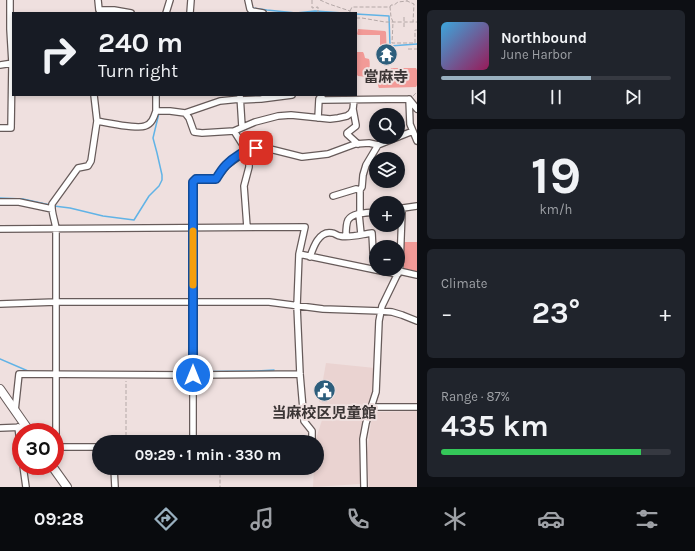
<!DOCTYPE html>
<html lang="en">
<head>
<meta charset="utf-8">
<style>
  body { margin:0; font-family:Karla,"Noto Sans JP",sans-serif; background:#20242c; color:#f1f3f6; height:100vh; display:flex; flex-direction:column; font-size:15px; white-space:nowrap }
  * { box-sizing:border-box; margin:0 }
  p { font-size:13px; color:#9ea1a6 }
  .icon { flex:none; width:22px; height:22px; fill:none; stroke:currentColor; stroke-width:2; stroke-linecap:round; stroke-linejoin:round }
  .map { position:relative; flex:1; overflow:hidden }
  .details { display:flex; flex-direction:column; gap:10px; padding:10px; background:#0d0f14; width:278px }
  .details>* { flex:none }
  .guide { position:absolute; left:12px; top:12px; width:345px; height:84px; border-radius:0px; box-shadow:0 2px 6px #0003; background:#171b24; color:#f1f3f6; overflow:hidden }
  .tools { position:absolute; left:369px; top:108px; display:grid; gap:8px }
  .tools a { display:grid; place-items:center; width:36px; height:36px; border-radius:50%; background:#171b24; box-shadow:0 2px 6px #0003; font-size:20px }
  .speed { position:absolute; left:12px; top:423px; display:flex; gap:8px; font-size:20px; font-weight:700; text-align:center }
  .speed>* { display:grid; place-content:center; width:52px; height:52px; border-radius:50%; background:#171b24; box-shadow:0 2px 6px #0003; line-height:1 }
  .speed .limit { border:6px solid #d22; background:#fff; color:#111 }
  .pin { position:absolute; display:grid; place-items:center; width:34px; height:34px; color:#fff; margin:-17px; border-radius:8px; box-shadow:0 2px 6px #0006 }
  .me { position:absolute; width:44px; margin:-22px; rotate:0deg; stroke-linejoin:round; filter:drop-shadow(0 0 3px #0008) }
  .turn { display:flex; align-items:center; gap:14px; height:84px; padding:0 20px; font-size:18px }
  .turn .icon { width:52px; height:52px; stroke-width:2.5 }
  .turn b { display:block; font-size:28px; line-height:34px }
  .big { font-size:30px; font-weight:700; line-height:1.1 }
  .details .card { flex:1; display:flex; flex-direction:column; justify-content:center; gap:6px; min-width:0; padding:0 14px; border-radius:6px; background:#20242c }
  .details .dial { align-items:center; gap:0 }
  .dial b { font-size:52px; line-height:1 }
  .song { display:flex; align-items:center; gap:12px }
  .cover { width:48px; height:48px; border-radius:6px; background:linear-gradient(135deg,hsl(200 70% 55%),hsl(330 70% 35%)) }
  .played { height:4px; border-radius:2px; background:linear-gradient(90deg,#99b0bf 65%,#363941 65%) }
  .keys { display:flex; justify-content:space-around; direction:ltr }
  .heat { display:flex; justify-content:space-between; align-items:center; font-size:22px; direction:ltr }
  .charge { height:6px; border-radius:3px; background:linear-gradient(90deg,#34c759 87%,#363941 0) }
  .trip { position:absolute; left:92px; top:435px; width:232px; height:40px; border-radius:20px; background:#171b24; box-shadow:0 2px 6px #0003; font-weight:700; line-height:40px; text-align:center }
  .dock { display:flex; height:64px; justify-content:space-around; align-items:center; background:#090b0e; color:#9ea1a6 }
  .dock .icon { width:28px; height:28px }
  .dock .current { color:#99b0bf }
  .dock b { font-size:18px; color:#f1f3f6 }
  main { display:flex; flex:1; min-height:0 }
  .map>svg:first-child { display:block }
  .built { fill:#ead3d1 }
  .green { fill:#f29a97 }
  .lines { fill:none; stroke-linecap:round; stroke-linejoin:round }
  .stream { stroke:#61b3e6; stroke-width:1.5 }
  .minor-casing { stroke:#675b5a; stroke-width:8 }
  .highway-casing { stroke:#675b5a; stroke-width:10 }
  .path { stroke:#b4a8a7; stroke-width:1; stroke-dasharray:4 2; stroke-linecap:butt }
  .minor { stroke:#fff; stroke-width:5.5 }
  .highway { stroke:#fff; stroke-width:8 }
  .route-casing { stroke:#114b97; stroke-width:10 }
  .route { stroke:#1a73e8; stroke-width:7 }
  .slow { stroke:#f59e0b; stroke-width:7 }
  .labels { text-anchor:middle; stroke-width:4; stroke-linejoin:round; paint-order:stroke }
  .poi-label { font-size:15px; font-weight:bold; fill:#3b3535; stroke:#efe0df }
</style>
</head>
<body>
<main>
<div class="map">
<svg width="417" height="487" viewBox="0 0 417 487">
  <rect width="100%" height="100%" fill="#efe0df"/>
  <path class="built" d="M326,363l49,5 -2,27 -7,16 -33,-1 -14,-8z
    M417,411v76h-48l-2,-34 4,-31 5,-10z
    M322,420l41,1 -3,21v42l-47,3 1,-19h3v-26h-2z"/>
  <path class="green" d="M358,29l27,2 1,1 1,26h-5l-2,-1v-22h-22l-1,-1z
    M357,52h6l1,2 1,4 4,1c2,5 -1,11 2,15l15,2 3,-1 2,-7h25l1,2v15l-1,2 -37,1c-2,-3 0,-7 -2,-10l-19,-2 -2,-2v-21z
    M404,242h13v30l-13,-2z"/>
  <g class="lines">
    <path class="stream" d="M252,9l1,-1 14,2 29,3 19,-2 28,2
      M356,14l33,2 1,30 27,-2
      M159,99v10
      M0,198l23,1 27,6
      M54,206l16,2 33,8 31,4 15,-24 10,-10 3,-6v-5l-5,-22 -4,-15 6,-25
      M0,359l28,12
      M160,372l97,-1 17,-1"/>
    <defs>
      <path id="minor" d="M98,0l1,10h15l17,3
        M248,0l2,9 2,2 11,2
        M166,13l4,-13
        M190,13l1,-13
        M0,65l13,-2
        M240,95l2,32
        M321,95l2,5 86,-1 8,10
        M409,99l1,25 7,17
        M240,100l21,-1 31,-4
        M353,109l3,16v1l-9,7v1l11,10
        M156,111v-16
        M185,113l35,-12 20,-2
        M318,118l1,-19 2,-3
        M97,121c10,2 41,8 48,5 7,-2 9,-9 11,-15h14l15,2 4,5 5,14 8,1 32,-2 21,-9 23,-6 13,-1 39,4 8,-1 9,-2 4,-3 2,-4 1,-9
        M0,128h11l1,-65 -2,-34v-29
        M234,131l12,19 3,7v10l-5,19 3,41
        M333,196l23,-7 4,1
        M0,202h19l33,7
        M359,214l2,20
        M360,214v-24l2,-3 1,-12 3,-10 12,-20 35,-14
        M0,229l305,-2 -6,27 -2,52 3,68 4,47 8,10v11
        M346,236c0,-5 0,-12 2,-16 5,-8 20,-7 28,-8
        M299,254l82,17 17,3
        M310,257c3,-9 9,-27 22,-24 3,0 5,3 8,3 10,2 23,-2 32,-3l1,19h3
        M399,271l18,4
        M0,304l56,-2h213l54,7 58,2 11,1 10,3 15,6
        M372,407h45
        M15,411l4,-37 174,1 107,-1
        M18,427l3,23
        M0,428l26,-1
        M193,442v-260l3,-3h20l11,-14 24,-17h15l36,9 26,-3 27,-10 14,-1 9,2
        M55,447h44
        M56,447v-218c-1,-9 -5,-17 -4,-25l26,-36 10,-2 3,-5 6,-40 -3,-26
        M23,466l3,21
        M114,468l1,19
        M364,487l-1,-48 3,-16 10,-31 3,-71 3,-15 17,-35 1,-6 2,-54 1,-3 14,-2"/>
      <path id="highway" d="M0,389l30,43
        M52,466l15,21"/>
    </defs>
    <use href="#minor" class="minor-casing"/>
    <use href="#highway" class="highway-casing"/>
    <path class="path" d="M312,0v8l6,-1v2
      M320,0l9,4 21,7v2
      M407,0v1l7,3 -1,18
      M390,7l1,-2h3l4,-3 9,-1
      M350,11l2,-4h38l1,10 2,5 -1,21h23v-13h2
      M318,13v-3
      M404,17v11
      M356,18h6l23,4h32
      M408,49h9
      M413,96l4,-4
      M126,442v-61
      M219,468l1,1v18"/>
    <use href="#minor" class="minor"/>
    <use href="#highway" class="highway"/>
  </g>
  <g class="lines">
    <defs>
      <path id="route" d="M193,375v-193l3,-3h20c3,-5 6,-10 10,-14 6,-6 21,-17 30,-17"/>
    </defs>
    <use href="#route" class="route-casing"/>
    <use href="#route" class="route"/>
    <path class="slow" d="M193,231v54"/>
  </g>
  <defs>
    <symbol id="temple-disc" viewBox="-11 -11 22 22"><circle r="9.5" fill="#2d5e7c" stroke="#efe0df"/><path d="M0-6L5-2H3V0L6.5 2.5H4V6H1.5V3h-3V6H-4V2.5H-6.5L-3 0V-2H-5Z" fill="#fff"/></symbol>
    <symbol id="civic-disc" viewBox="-11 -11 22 22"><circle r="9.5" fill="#2d5e7c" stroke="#efe0df"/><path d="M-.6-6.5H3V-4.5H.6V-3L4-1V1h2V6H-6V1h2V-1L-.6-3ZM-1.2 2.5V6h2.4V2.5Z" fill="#fff"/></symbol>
  </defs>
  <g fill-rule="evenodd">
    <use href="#temple-disc" x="374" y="42" width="25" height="25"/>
    <use href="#civic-disc" x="312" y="378" width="25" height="25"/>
  </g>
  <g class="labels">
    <g class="poi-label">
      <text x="386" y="82">當麻寺</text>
      <text x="324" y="418">当麻校区児童館</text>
    </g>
  </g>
</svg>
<div class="tools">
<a><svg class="icon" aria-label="search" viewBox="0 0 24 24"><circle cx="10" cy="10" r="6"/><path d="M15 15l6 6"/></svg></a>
<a><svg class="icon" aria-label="layers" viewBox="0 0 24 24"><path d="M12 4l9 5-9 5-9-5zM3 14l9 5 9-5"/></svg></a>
<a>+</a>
<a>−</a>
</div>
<div class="speed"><div class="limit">30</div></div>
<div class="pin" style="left:256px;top:148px;background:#d93025"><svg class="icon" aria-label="arrive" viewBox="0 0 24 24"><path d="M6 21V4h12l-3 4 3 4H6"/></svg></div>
<svg class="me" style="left:193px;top:375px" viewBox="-20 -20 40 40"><circle r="17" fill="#1a73e8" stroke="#fff" stroke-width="3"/><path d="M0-11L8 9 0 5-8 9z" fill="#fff"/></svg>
<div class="trip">09:29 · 1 min · 330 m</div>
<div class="guide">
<div class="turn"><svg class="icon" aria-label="right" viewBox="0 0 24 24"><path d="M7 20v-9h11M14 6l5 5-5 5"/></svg><div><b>240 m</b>Turn right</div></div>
</div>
</div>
<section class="details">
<div class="card">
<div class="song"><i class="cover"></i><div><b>Northbound</b><p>June Harbor</p></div></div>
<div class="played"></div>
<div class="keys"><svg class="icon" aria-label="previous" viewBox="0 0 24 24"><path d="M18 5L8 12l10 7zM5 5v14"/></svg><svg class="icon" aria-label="pause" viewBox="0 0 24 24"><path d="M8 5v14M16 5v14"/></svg><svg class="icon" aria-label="next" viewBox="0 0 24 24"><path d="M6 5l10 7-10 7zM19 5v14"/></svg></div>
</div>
<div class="card dial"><b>19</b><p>km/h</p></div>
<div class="card"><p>Climate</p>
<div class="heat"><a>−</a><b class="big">23°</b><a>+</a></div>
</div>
<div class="card"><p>Range · 87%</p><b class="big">435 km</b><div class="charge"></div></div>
</section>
</main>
<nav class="dock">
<b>09:28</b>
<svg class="icon current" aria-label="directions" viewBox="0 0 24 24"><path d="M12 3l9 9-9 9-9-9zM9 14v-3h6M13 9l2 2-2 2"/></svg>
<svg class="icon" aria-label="music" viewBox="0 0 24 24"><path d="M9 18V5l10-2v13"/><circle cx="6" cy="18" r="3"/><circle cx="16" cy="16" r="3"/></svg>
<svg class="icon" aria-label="phone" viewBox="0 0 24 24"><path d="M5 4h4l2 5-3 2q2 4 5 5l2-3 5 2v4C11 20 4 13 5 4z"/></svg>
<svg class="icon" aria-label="climate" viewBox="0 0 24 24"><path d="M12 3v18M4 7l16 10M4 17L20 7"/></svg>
<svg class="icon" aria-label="car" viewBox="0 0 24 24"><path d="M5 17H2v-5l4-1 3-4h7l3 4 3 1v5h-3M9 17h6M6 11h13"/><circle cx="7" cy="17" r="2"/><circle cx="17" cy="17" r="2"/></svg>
<svg class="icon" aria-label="filters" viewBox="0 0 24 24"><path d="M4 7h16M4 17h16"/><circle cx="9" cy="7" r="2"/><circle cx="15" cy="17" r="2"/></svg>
</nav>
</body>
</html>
